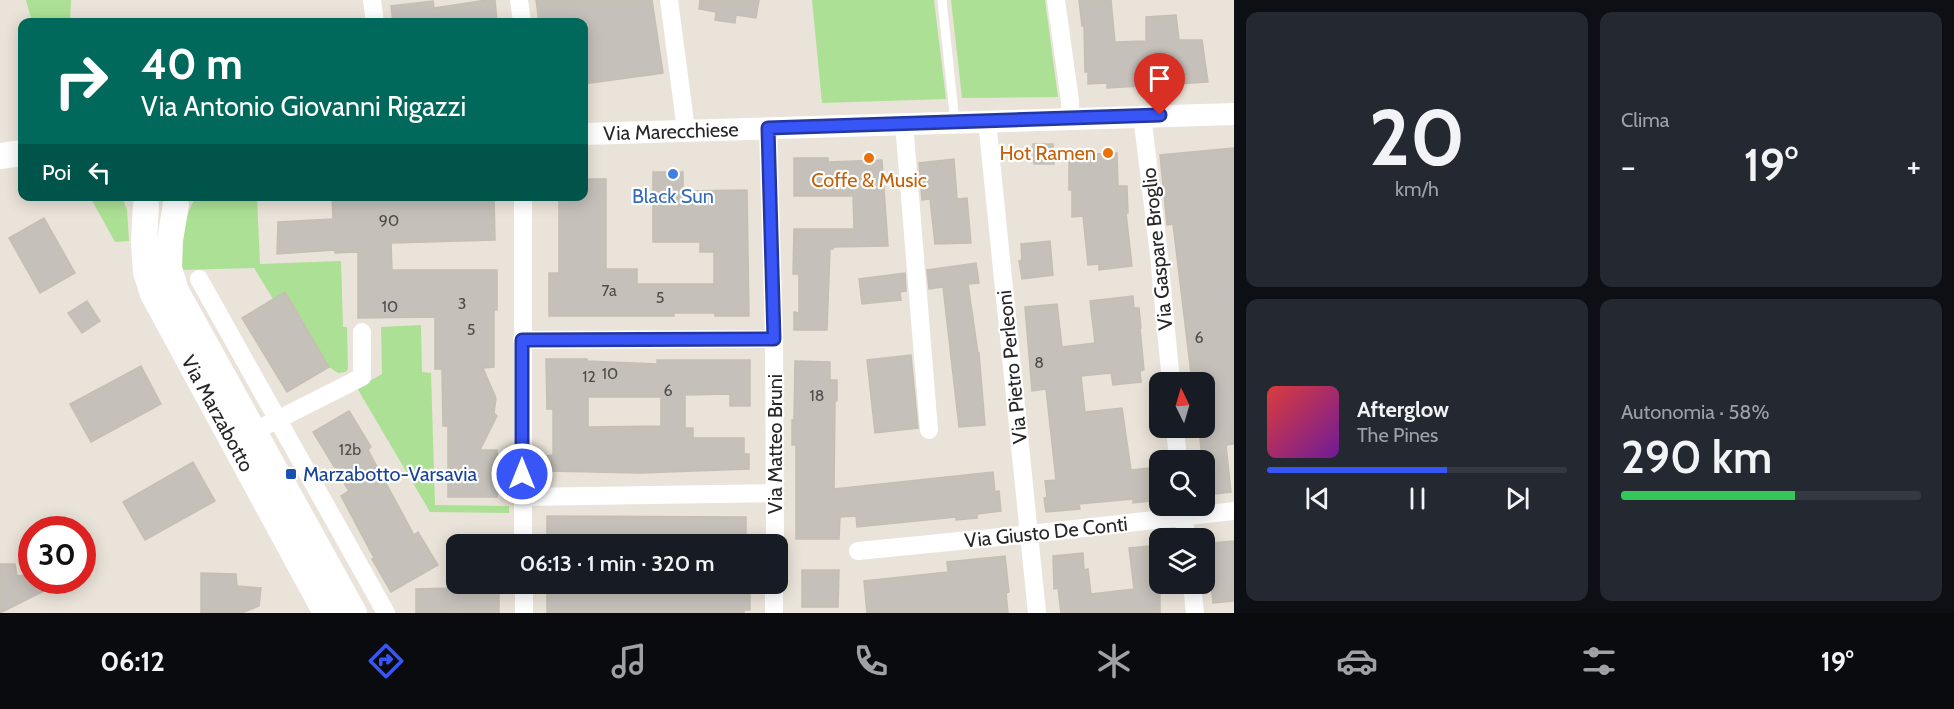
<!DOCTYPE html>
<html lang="it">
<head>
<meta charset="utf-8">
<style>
  body { margin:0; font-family:Cabin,sans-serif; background:#242831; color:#f1f3f6; height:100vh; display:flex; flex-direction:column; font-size:22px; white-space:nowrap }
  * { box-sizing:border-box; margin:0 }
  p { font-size:20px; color:#9ea1a6 }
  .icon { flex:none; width:33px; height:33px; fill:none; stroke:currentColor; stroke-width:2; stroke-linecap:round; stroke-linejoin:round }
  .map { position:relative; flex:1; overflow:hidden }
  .drawer { display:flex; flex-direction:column; gap:12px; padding:12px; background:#0d0f14; width:720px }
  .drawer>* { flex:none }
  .top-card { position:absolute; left:18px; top:18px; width:570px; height:183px; border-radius:12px; box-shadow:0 3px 15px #0003; background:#00695c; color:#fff; overflow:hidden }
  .needle { width:39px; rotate:355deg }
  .tools { position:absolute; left:1149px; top:372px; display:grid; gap:12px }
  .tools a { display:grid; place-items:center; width:66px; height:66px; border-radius:12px; background:#171b24; box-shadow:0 3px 15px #0003; font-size:30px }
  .speed { position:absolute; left:18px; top:516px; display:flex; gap:12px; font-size:30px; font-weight:700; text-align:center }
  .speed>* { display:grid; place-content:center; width:78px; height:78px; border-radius:50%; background:#171b24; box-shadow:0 3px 15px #0003; line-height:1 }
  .speed .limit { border:9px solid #d22; background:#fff; color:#111 }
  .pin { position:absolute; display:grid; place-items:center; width:51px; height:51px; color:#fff; margin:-62px -26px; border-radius:50% 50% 50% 0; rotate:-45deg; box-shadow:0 0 6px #0007 }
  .pin .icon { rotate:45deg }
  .me { position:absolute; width:66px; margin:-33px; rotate:0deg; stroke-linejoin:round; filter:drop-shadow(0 0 4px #0008) }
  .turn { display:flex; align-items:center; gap:21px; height:126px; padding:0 24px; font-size:27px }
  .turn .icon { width:78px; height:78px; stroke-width:2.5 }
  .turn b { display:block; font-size:42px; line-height:51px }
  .then { display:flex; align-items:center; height:57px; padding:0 24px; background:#0003; gap:12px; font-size:22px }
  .big { font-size:45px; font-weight:600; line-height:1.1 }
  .drawer .tile { flex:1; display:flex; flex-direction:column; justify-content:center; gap:9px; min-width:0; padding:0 21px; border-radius:12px; background:#242831 }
  .drawer .dial { align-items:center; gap:0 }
  .dial b { font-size:78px; line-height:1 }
  .song { display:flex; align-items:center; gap:18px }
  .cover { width:72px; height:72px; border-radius:9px; background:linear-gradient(135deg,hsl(0 70% 55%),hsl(280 70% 35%)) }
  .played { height:6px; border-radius:3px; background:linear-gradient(90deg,#3855f7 60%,#363941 60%) }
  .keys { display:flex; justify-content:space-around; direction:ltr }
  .heat { display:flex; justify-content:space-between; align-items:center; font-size:33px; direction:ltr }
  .charge { height:9px; border-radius:4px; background:linear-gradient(90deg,#34c759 58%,#363941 0) }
  .drawer .tiles { flex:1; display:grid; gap:12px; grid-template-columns:repeat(2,1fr) }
  .trip { position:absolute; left:446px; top:534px; width:342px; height:60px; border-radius:12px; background:#171b24; box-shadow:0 3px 15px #0003; font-weight:600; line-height:60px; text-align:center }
  .tab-bar { display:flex; height:96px; justify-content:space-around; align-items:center; background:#090b0e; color:#9ea1a6 }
  .tab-bar .icon { width:42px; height:42px }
  .tab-bar .active { color:#3855f7 }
  .tab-bar b { font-size:27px; color:#f1f3f6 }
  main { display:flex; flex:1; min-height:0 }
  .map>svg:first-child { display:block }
  .green { fill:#ace195 }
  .building { fill:#c5c0b9; stroke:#c5bfb3; stroke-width:1.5; fill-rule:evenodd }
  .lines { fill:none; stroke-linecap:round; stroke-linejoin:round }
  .service { stroke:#fff; stroke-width:9 }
  .minor { stroke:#fff; stroke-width:18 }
  .tertiary { stroke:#fff; stroke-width:22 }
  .secondary { stroke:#fff; stroke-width:26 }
  .route-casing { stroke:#2437a1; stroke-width:15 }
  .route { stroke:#3855f7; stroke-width:10 }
  .food-dot { fill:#e8710a; stroke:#fff; stroke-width:2 }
  .shop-dot { fill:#3f7fe0; stroke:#fff; stroke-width:2 }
  .transit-dot { fill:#1a4fb4; stroke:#fff; stroke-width:2 }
  .labels { text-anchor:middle; stroke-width:4.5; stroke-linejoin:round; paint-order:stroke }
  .number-label { font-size:16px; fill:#4e4d4c }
  .street-label { font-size:20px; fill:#272727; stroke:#fff }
  .food-label { font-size:20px; fill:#c56008; stroke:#fff; text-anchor:end }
  .shop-label { font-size:20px; fill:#366cbe; stroke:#fff }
  .transit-label { font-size:20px; fill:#164399; stroke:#fff; text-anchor:start }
</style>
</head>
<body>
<main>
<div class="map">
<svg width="1234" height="613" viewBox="0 0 1234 613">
  <rect width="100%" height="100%" fill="#eae3d9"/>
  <path class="green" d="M26,0h45l-1,22h-38z
    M812,0h122l12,99 -124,4z
    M951,0h94l13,97 -96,1z
    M90,197h32l5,13 2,31 -14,1z
    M196,197h61l3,67 81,-3 2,66h4l1,42 -2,3 -8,1 -9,-6 -44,-75 -12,7 -19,-31 -72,2c-1,-26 0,-51 14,-73z
    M421,325l1,47 9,1 4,132 74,1v7l-79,-1 -73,-124 25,-14 -1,-47z"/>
  <path class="building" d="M487,0h8l2,22h-104l-2,-16 42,-5 1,7z
    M536,0h116l11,73 -79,11v-62h-45z
    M700,0h59l-3,18 -20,-3 -1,8 -20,-3 1,-8 -17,-3z
    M1079,0h32l4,42 31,-1v-24l30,-2 3,25h23l6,42 -101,6v-5l-19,1v-12h-3l-1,-46h-2z
    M1033,144h20l1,20h-20z
    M1234,148v296l-8,1 5,47 -25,3 -2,-35h-2l-3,-32h5v-46h-12l-19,-158 -6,1 -7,-70z
    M1117,153l1,33h9l1,27h-2l6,53 -33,4v-6l-11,1 -5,-49 -11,1v-27h-3v-35z
    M794,158h34v4l54,-2 6,86 -55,1v2h-3l-3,81h-33v-18l5,1v-39h-6l1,-45h60l-1,-33h-59z
    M954,159l3,40 10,-1 4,45 -36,1 -5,-45 -8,1 -3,-37z
    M653,172h30v19l64,-1 2,126h-34v-3h-41v3h-125v-43h10v-77h25v-17h22v90h31v15h77v-32h-14v-10h-47z
    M332,196h162l1,44 -104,3 1,27h105v40h-3v57l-11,1 13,30 -2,15 3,3 -17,34h17v47h-49v-71h-5l-1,-57h-7v-52l-77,1v-66l-23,1v-3l-58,4 1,-32 55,-3z
    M44,218l31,55 -35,20 -31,-55z
    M1050,241l3,34 -31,4 -3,-18 3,-1 -1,-16z
    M976,263l3,20 -11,1 10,69h1l6,72 -26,2 -16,-140 -14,2 -2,-19z
    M905,273l1,18 -6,1 1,8 -39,4 -3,-25z
    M285,292l44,75 -42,25 -45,-74z
    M1133,296l1,12h5l2,20h-1l4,42 -4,1 1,11 -28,3 -2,-12 -30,3 4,36 37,-4 9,62 26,-3 3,33 -27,3v-4l-54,5 1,5 -34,3 -2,-14 3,-1 -2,-16 11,-1 -10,-91 -14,2 -7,-84 32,-3 5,43 33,-4 -5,-42z
    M87,301l13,20 -18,12 -14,-20z
    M911,355l7,73 -43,5 -8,-73z
    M546,359h41v2l70,3v-4h93v46h-20v-12l-45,1v33h8v10h51v16h5v15l-109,4 -92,-2 -1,-15 6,-1v-46h-6zM588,397h73v29l-73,1z
    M795,361l35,1v18h7v21h-2l-1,88 159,-17 2,20 4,-1 2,20 -24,3v4l-21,2v-3l-99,10 -1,-11 -16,1 -1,22h-43v-94h-4v-25h2z
    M141,366l20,38 -70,38 -21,-38z
    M349,411l22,36 -3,3 46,85 4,-3 20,33 -47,27 -19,-33 2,-1 -33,-62 8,-5 -36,-59z
    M193,462l22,39 -70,39 -22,-38z
    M547,516l199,1v27h-199z
    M1234,541v60l-21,2 -3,-28h4l-3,-32z
    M1160,545v68h-99l-3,-25 -4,1 -1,-33 30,-3 1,17 4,-1 3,25 43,-5 -5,-41z
    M1005,556l4,36 -3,1 2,20h-141l-3,-32 84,-9 -1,-10z
    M0,564h15l2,12 15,-2v6h34l-66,33z
    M802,570h37l-1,37h-36z
    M201,573l35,1 1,12 24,2 -2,18 -17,7h-41z
    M547,584h148v8l55,-1v19h-6v3h-197z
    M451,588l2,4v-4h46v25h-83v-24z"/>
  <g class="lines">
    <path class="service" d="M942,0l13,122"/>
    <path class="minor" d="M372,0l3,22
      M519,0l3,22
      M669,0l17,130
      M1056,0l14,101v17
      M1142,115l17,140 12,127
      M987,121l50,492
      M904,123l25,307
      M768,128l6,211 1,205
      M523,196v348
      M199,279l187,334
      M522,340l252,-1
      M1175,428l3,32
      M253,432l109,-55v-45
      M522,497l253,-4
      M1183,506l3,32
      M858,551l172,-17 204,-23
      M524,584v29
      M1192,584l3,29
      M774,613v-29"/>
    <path class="tertiary" id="s1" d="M584,134l650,-20"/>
    <g class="secondary">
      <path d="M0,156l22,-3"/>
      <path d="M176,204l-6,36 -1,28 7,23 178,322"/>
      <path id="s2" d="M146,205l-2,37 2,30 7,22 173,319"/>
    </g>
  </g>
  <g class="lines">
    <defs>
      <path id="route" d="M522,474v-134l252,-1 -6,-211 392,-13"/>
    </defs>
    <use href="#route" class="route-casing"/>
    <use href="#route" class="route"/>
  </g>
  <g class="food-dot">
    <circle cx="1108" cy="153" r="6"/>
    <circle cx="869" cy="158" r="6"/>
  </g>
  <circle class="shop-dot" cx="673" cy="174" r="6"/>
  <rect class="transit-dot" x="285" y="468" width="12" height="12" rx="3"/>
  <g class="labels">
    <g class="number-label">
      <text x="389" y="226">90</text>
      <text x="609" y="296">7a</text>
      <text x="660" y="303">5</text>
      <text x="462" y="309">3</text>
      <text x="390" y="312">10</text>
      <text x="471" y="335">5</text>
      <text x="1199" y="343">6</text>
      <text x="1039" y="368">8</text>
      <text x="610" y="379">10</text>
      <text x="589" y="382">12</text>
      <text x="668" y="396">6</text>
      <text x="817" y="401">18</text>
      <text x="350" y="455">12b</text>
    </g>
    <g class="street-label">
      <text dy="7" stroke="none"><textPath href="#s1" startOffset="87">Via Marecchiese</textPath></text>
      <text transform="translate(1157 249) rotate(-96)" y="7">Via Gaspare Broglio</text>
      <text transform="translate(1012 367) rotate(-96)" y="7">Via Pietro Perleoni</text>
      <text dy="7" stroke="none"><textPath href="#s2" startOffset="226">Via Marzabotto</textPath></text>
      <text transform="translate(775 444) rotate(-90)" y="7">Via Matteo Bruni</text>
      <text transform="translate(1046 532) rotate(-6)" y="7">Via Giusto De Conti</text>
    </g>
    <g class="food-label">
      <text x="1096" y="160">Hot Ramen</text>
      <text x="869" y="187" text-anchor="middle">Coffe &amp; Music</text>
    </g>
    <g class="shop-label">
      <text x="673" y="203">Black Sun</text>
    </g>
    <g class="transit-label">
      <text x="303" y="481">Marzabotto-Varsavia</text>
    </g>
  </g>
</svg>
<div class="tools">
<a><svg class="needle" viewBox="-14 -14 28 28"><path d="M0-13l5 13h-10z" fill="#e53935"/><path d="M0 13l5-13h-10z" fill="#9ea1a6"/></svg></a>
<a><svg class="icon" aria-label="search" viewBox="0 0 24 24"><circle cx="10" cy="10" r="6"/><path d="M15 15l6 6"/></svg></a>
<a><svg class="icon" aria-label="layers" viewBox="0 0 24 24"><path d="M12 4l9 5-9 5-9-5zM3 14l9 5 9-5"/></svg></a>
</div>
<div class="speed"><div class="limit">30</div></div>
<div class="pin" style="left:1160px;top:115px;background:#d93025"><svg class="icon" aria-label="arrive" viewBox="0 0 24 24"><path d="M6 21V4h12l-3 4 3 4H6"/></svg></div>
<svg class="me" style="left:522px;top:474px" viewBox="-20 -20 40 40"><circle r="17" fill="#3855f7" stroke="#fff" stroke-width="3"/><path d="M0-11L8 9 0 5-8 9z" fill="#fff"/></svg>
<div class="trip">06:13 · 1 min · 320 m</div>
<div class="top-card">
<div class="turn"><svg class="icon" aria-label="right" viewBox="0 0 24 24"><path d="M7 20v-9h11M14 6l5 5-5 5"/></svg><div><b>40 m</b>Via Antonio Giovanni Rigazzi</div></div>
<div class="then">Poi<svg class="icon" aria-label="left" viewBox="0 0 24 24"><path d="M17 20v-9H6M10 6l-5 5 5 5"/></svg></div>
</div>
</div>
<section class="drawer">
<div class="tiles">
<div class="tile dial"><b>20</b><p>km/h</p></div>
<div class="tile"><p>Clima</p>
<div class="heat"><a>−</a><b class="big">19°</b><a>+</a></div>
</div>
<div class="tile">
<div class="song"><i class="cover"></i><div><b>Afterglow</b><p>The Pines</p></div></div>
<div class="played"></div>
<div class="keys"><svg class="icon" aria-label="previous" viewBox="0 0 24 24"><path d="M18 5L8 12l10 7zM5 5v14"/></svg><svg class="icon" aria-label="pause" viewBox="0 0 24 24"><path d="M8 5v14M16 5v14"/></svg><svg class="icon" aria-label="next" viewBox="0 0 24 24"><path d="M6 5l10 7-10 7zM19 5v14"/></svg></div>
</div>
<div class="tile"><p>Autonomia · 58%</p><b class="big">290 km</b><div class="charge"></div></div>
</div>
</section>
</main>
<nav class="tab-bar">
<b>06:12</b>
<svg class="icon active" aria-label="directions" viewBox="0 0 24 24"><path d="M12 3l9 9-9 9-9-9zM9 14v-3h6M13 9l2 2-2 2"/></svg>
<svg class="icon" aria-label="music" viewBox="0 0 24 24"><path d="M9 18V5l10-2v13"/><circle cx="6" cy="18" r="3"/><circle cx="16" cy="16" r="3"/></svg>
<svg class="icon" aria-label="phone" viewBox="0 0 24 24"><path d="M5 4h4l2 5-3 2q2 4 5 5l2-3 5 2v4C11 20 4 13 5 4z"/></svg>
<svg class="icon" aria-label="climate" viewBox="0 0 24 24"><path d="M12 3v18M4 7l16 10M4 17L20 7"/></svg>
<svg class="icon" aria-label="car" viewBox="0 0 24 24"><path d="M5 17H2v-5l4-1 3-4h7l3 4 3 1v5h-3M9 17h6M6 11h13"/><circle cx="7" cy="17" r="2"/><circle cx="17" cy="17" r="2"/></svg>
<svg class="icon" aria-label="filters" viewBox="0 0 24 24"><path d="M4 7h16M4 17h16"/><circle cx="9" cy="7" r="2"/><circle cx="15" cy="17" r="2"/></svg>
<b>19°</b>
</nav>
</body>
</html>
